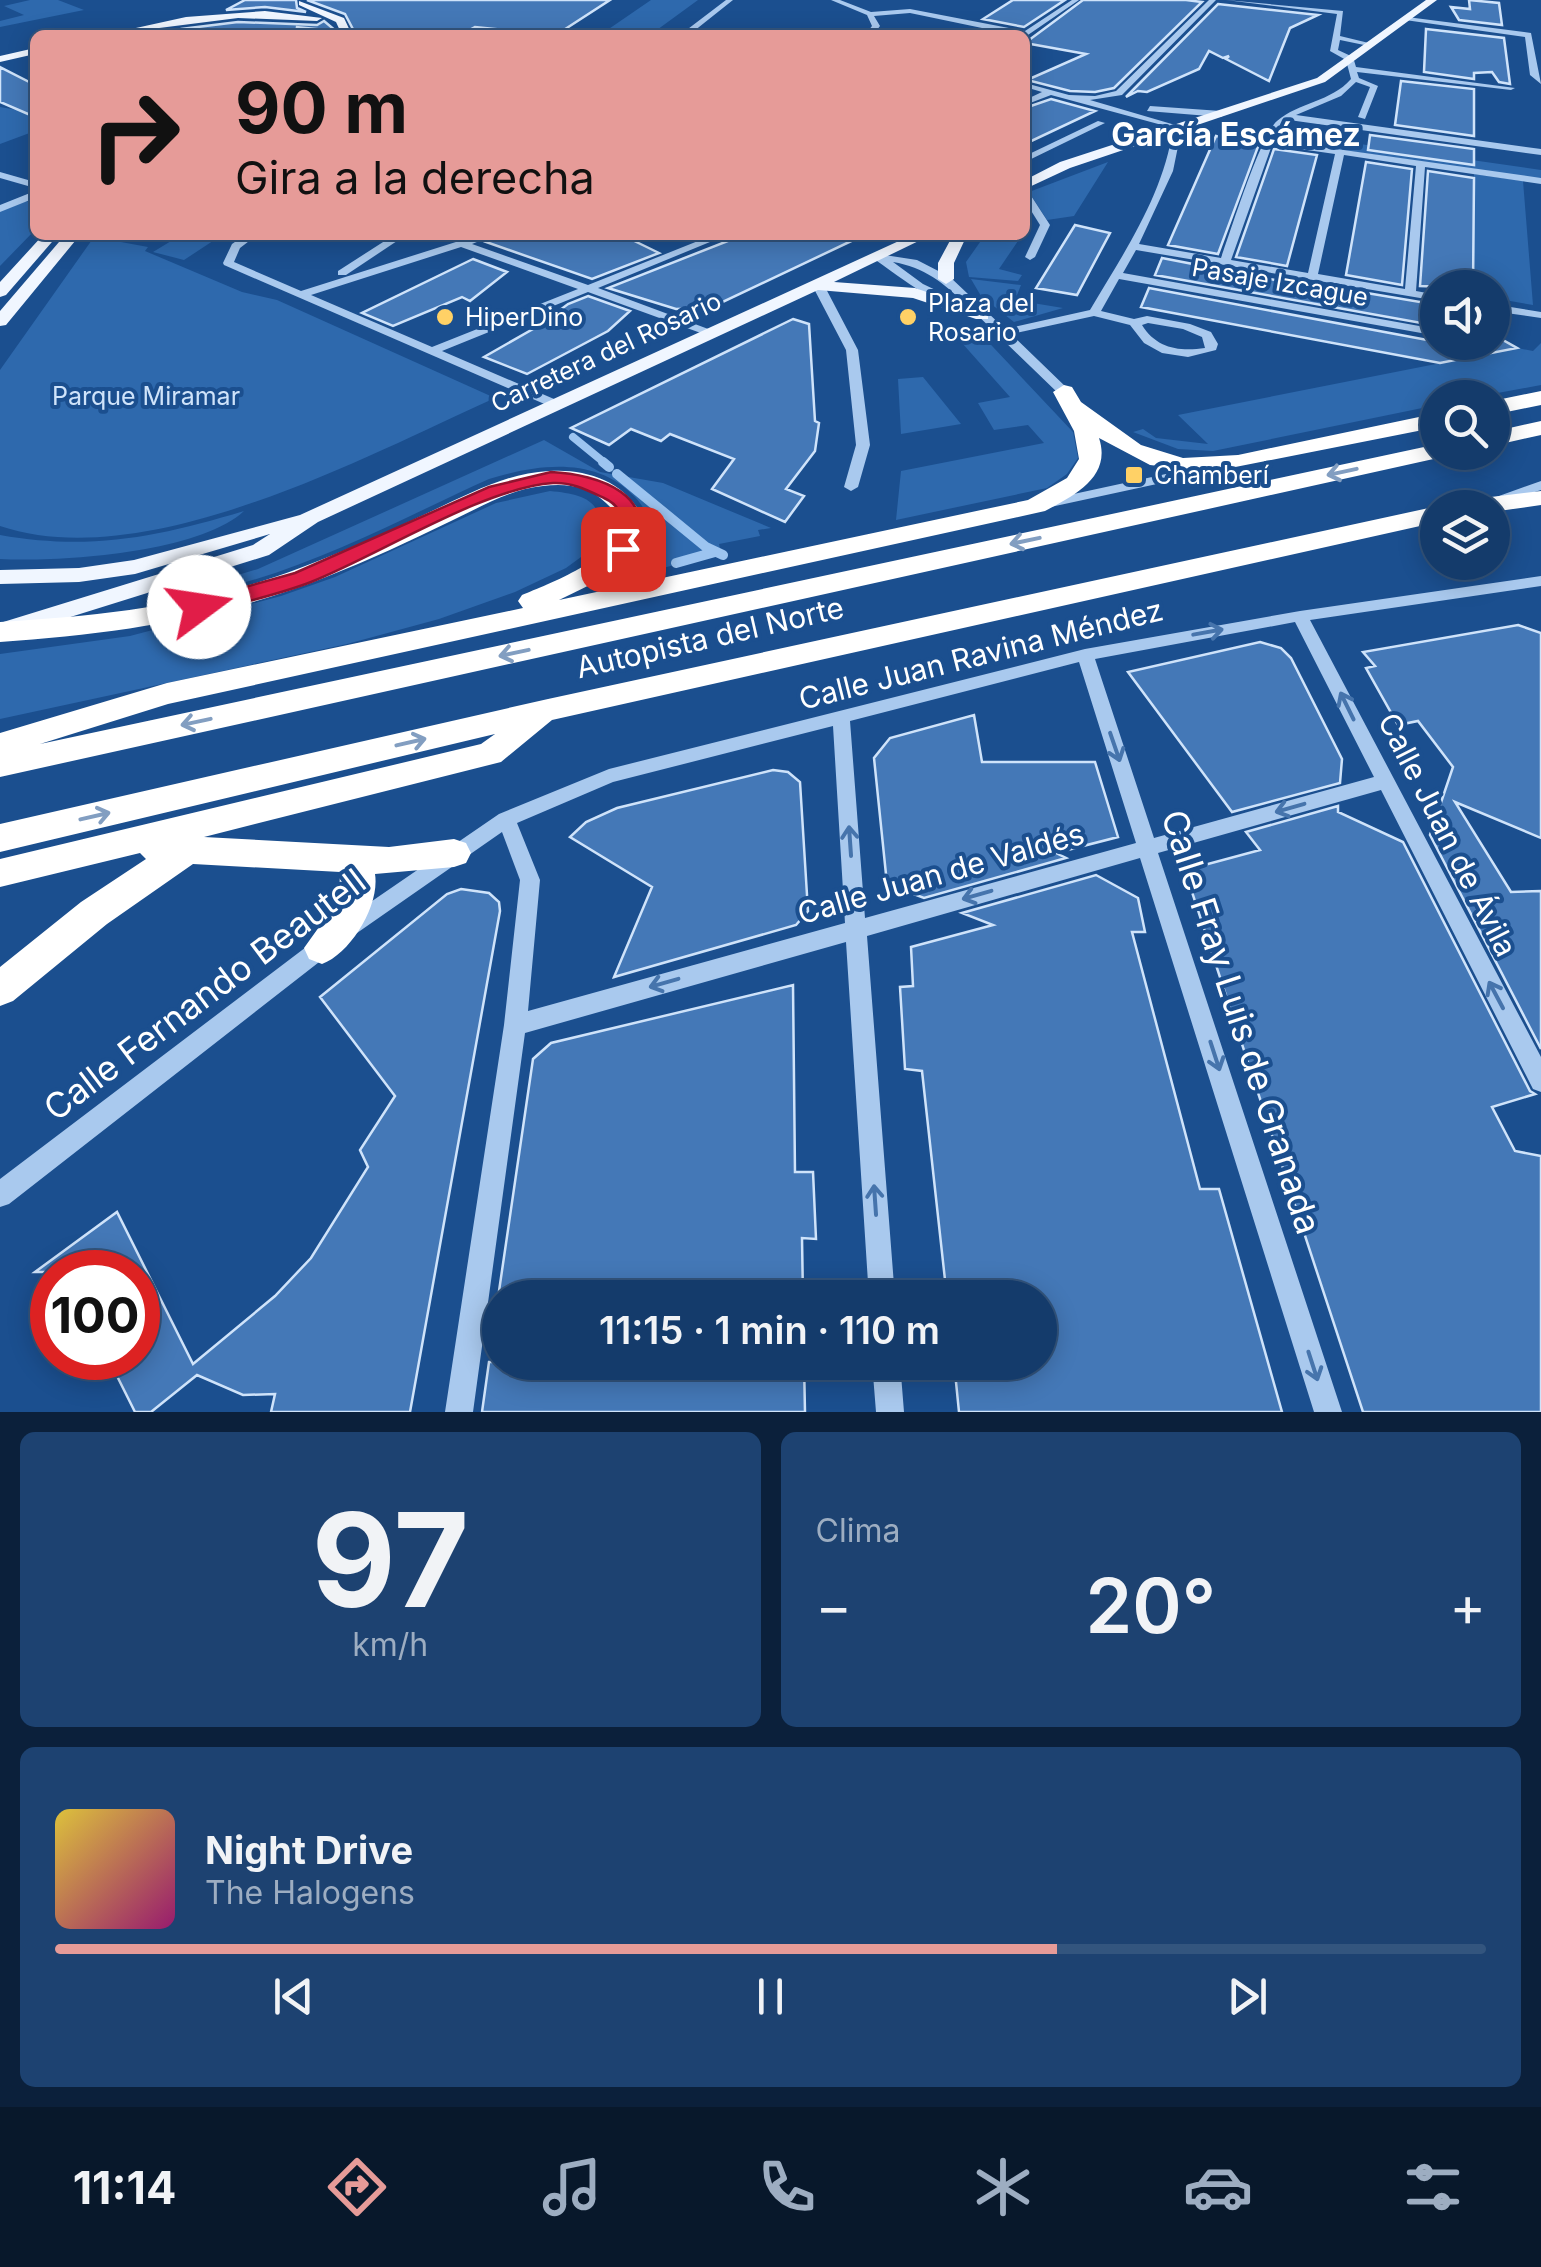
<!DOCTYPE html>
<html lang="es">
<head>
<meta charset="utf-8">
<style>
  body { margin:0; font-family:Inter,sans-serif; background:#1d4271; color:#f1f3f6; height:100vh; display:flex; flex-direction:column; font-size:38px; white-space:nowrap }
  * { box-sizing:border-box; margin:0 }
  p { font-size:32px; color:#9dadc1 }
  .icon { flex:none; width:55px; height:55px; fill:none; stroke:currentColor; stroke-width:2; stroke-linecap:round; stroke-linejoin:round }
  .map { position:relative; height:1412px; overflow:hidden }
  .details { display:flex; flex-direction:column; gap:20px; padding:20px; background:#0b203b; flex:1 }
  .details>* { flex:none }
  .guide { position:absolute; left:30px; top:30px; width:1000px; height:210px; border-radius:15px; box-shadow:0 5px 25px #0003,0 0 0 2px #33557e; background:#e69b98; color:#111; overflow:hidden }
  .controls { position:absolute; left:1420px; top:270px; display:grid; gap:20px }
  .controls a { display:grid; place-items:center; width:90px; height:90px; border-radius:50%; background:#143b6b; box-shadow:0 5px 25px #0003,0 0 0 2px #33557e; font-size:50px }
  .speed { position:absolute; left:30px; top:1250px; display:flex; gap:20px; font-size:50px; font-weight:700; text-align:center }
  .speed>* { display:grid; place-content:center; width:130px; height:130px; border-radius:50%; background:#143b6b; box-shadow:0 5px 25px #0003,0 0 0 2px #33557e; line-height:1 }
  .speed .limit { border:15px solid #d22; background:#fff; color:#111 }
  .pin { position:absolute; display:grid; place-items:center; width:85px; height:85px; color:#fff; margin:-42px; border-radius:20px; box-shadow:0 5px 15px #0006 }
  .me { position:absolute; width:110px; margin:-55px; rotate:76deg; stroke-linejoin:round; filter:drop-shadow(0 0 8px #0008) }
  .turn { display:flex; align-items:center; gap:35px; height:210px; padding:0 40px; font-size:45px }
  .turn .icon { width:130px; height:130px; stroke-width:2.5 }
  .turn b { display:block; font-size:70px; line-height:85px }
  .big { font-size:75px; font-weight:600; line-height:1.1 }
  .details .tile { flex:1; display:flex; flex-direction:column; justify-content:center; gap:15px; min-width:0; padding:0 35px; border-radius:15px; background:#1d4271 }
  .details .dial { align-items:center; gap:0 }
  .dial b { font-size:130px; line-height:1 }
  .song { display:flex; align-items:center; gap:30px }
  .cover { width:120px; height:120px; border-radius:15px; background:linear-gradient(135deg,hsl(50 70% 55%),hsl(320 70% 35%)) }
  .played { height:10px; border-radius:5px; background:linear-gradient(90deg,#e69b98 70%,#33557e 70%) }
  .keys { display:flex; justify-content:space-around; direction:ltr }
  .heat { display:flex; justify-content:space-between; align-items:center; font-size:55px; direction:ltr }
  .details .tiles { flex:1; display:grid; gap:20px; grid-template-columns:1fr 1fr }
  .tile:last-child { grid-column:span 2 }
  .trip { position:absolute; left:482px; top:1280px; width:575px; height:100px; border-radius:50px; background:#143b6b; box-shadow:0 5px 25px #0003,0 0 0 2px #33557e; font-weight:600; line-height:100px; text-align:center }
  .dock { display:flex; height:160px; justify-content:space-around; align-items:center; background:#08182b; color:#9dadc1 }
  .dock .icon { width:70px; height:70px }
  .dock .selected { color:#e69b98 }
  .dock b { font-size:45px; color:#f1f3f6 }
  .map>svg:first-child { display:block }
  .green { fill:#2e69ad }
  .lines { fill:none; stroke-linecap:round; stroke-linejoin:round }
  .stream-far1 { stroke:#9cc4f0; stroke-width:8 }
  .stream { stroke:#9cc4f0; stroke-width:10 }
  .building { fill:#4478b7; stroke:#cfe3fa; stroke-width:2.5 }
  .minor { fill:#a9c9ee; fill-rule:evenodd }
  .major { fill:#f0f6ff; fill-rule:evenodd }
  .highway { fill:#fff; fill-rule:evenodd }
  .oneway { stroke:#829ec1 }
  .oneway2 { stroke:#4674ac }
  .route { fill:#e11d48; stroke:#92132f; stroke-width:2.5 }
  .poi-dot { fill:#ffd166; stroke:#1b4f8f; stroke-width:4 }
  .labels { text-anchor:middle; stroke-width:8; stroke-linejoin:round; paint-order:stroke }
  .far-street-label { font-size:25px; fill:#fff; stroke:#1b4f8f }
  .far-poi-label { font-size:25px; fill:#fff; stroke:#1b4f8f; text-anchor:start }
  .far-park-label { font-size:25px; fill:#cfe3fa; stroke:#1b4f8f }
  .street-label { font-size:30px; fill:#fff; stroke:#1b4f8f }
  .far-district-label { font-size:32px; font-weight:bold; fill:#fff; stroke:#1b4f8f }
  .near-street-label { font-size:35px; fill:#fff; stroke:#1b4f8f }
</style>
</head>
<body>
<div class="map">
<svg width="1541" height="1412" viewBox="0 0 1541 1412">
  <rect width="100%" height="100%" fill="#1b4f8f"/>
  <path class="green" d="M30,0h28l26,10 -84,17v-6l24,-6 -20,-9z
    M651,0h47l-48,35h-50z
    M0,107l35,6v18l-35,13z
    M1309,125l2,12 230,33v9l-260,-38 6,-12z
    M1108,162l-34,54 -27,4 -18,-28z
    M1474,174l49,7 10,124 -40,-7 -1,-10h-19z
    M21,201l14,1v28l-35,36v-57z
    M181,235h41l-38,25 -31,-8z
    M985,235h37l-23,34 23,6 -4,6 -49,-4 -3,-15z
    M94,237l54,10 -3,4 97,41 35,8 218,98c-133,60 -349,177 -495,128v-156z
    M971,279l50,6 -6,15 48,8 -49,14 -33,-26z
    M977,330l96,102 5,26 -11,16 -20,14 -151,32 5,-49 143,-28 -16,-18 -34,5 -16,-27 32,-6 -56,-63z
    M1541,343v42l-65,12 -38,1 -1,7 -224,46 -35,-2 -45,-17 10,-3 13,9 52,6 -30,-29 339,-67 16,3z
    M923,377l38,47 -60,10 -3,-55z
    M544,440l56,32 63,11 108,45 -13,2 2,6 -41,8 2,9 -128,33c19,-13 50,-29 55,-53 3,-14 -4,-26 -13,-36 -39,-41 -97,-33 -146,-18 -98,44 -214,110 -321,117l90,-27z
    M550,491c29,3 48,6 54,38l-12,20 -26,19 -51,24 -76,27 -92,25 -347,75v-65l130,-18 151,-40 54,-19 161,-74z
    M244,511c-45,42 -183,51 -244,48v-24c90,16 158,2 244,-24z"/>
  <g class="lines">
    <path class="stream-far1" d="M573,437l33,27"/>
    <path class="stream" d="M603,462l6,5
      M617,474l89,73 17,8
      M676,563l39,-11"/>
  </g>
  <path class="building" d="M245,0h51l1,8 9,4 -41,-5 -39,3z
    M307,0h303l-54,35 -81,-8 -15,8 -105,-2 -10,-19z
    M1013,0h52l-41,27 -41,-8z
    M1083,0h103l16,2 -88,86 -19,4 -25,-1 -43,-11 59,-26 -61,-11z
    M1469,0l30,3 3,22 -43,-5 -8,-13 19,2z
    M1218,4l100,11 -28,13 -21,53 -43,-22 3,-3 -6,2 -14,-7 -10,18 -52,23 -9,-1 -12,6z
    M324,21l12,10 -39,-4 -1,8h-128l13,-6 57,-7 79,3z
    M1426,29l78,9 6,46 -11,-2 -7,-10 -18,1v6l-50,-7z
    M0,67l35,18v32l-35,-15z
    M1401,81l73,8v47l-79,-11z
    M1051,99l44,12 -70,33v-36z
    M1370,135l104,14v16l-106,-15z
    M1216,136l43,8 -41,110 -50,-9z
    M1274,149l43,6 -30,111 -51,-9z
    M1366,162l46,7 -10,116 -56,-10z
    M1428,171l46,7 -1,110 -53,-2z
    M1075,225l35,8 -33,62 -41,-7z
    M498,235h98l7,4 19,-4 37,18 -67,26 -106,-37z
    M743,235h121l-154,73 -34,1 -68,-21z
    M1162,258l180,35 1,-4 95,16v21l-283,-51z
    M473,259l34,13 -37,29 -8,-4 -69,29 -31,-13z
    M1149,288l289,54h54v-8l25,14 -77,15 -299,-56z
    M588,296l42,15 -22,20 -81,43 -43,-17 56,-32 28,-21z
    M793,319l16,5 6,97 4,2 -4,28 -29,38 18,7 -19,26 -73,-33 22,-30 -64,-25 -9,7 -30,-12 -22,16 -38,-17z
    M1518,625l23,8v205l-86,-36 56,90 30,-1v158l-111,-214 23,-68 -35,-46 -20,4 -32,-57 9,-2 -12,-14z
    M1260,642l21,6 10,10 51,101 -2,24 -108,29 -104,-140z
    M974,715l8,47h113l23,75 -62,16 10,5 -142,40 -37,-14 -13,-126 16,-20z
    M773,770l15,2 12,10 8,129 -12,14 -182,52 38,-90 -82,-50 16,-15 31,-14z
    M1338,806v6l65,30 127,249 5,3 -43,13 23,44 26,5v256h-178l-174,-529 4,-15 67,-18 -14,-18z
    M1096,875l42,23 7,34h-13l68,257h19l63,223h-323l-5,-50h86v-64h-93l-25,-227 -17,-2 -5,-82 13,-1 -2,-39 82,-22 -31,-12z
    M461,889l28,4 10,9 1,9 -90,501h-139l4,-18 -32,1 -46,-20 -46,37h-16l-27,-54h30v-86h-103l82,-60 76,152 82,-68 36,-38 57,-91 -8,-17 35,-54 -75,-99 127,-103z
    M793,985l2,187h18l3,67 -14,-1 1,60h-305l35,-239 18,-16z
    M489,1362h315l1,50h-323z"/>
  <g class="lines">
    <path class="minor" d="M726,0h7l-44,35h-9z
      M831,0h9l31,12 39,-3 115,22 47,-31h7l-54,37 -115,-24 -36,3 6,10 -7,9h-8l7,-9 -5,-11z
      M1209,0h7l-94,95 -32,5 92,27 -9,44 -34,73 82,14c9,-25 40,-124 56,-137 22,-19 54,-19 74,-42l-5,-19 -16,-9 7,-37 -111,-14 117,11 -3,25 33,8 -4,2 -29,-6 -2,10 15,7 3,10 159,21 -4,2 -154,-18 2,6 19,8 -13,33 -7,-2 12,-30 -14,-5 -15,14 -45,19 245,34v6l-252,-35 -12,10 -4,10 268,38v6l-116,-17 -9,124 22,4v6l-302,-51 -13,23 313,56 2,7 -319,-57 -18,32 33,8 13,-3 43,8 21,8 7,12 -2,6 -28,7 -26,-4 -18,-10 -14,-18 -36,-9 -83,18 57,55v6h-8l-91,-88c-22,9 -75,-35 -95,-48v-4l4,-1 39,6 33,17 55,52 85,-19c33,-56 74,-115 83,-182l-122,-33 -26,10v-5l17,-8 -17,-5v-4l44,12 26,1 21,-5zM1272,145l63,9 -27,119 -77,-13zM1344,155l72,11 -11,123 -87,-15zM893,262c31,5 51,21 72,42l-42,-20zM1148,323l35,6 19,8 3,11c-26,4 -49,0 -63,-23z
      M1407,17l124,16 10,51 -11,-9 -5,-38 -120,-17z
      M1150,106l71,5 4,3 -4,3 -74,-6z
      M1098,121l7,2 -80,39v-6z
      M0,172l35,10v6l-35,-10z
      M1025,190l3,1 22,34 -15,32 -5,3 -5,-3 15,-32 -15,-24z
      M35,191v7l-35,14v-7z
      M245,235h12l-17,13 -6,14 67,29 177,-56h16l-22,9 116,41 125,-50h14l-129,53 121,45 -10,3 -121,-44 -146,59 119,51 1,3 -6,4 -332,-144 -1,-2 9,-19zM461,247l117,42 -146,58 -121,-52z
      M394,235h12l-60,40h-8v-4z
      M818,282l6,3 34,65 12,95 -12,42 -7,4 -7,-4 12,-42 -10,-95 -34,-65z
      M1492,304l49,8v6l-49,-7z
      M1212,464l7,4 -2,3 -171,37 -7,-4 7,-4z
      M1541,481v9l-49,15 -7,-4z
      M1541,576v10l-231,34 231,437v35l-8,-3 -152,-299 -223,63 184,559h-28l-174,-554 -273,78 28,362h-26l-23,-356 -321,91 -52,379h-28l59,-387 16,-145 -18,-48 -145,101 -7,3 -7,-3 -3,-6 3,-6 156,-107 110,-45 476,-120 215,-38zM1295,622l79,155 -220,61 -59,-179zM1079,662l57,181 -271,75 -15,-197zM833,726l12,197 -317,88 12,-131 -23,-57 96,-41z
      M325,936l7,2 4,7 -4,7 -323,252 -9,3v-28l318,-241z
      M872,1362h28l4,50h-28z"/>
    <path class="major" d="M1426,0h11l-112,82 -255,86 -45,21v-9l35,-18 257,-84z
      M299,1l45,17 8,17h-10l-6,-13 -37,-17z
      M265,11l57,7 -5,3 -79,-3 -134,17 82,-18z
      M35,48v6l-35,8v-6z
      M43,235h15l-52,60 -6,2v-15z
      M65,235h15l-74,90 -6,1v-15z
      M912,235h19l-97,47 81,6 73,25v6h-12l-63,-21 -95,-8 -500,232 -49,33 -269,84v-16l253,-78 17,-11 -135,40 -56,8 -79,2v-14l79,-2 55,-8 166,-45z
      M953,235h14l-13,28v16l-8,5 -8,-5v-16z"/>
    <path class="highway" d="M1064,385l8,2 9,15 60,43 42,13 55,-3 200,-42v14l-228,45 -60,-7 -51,-27c13,39 -25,58 -54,73l-877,193 -128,40 1398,-300v8h11l-11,6 -1438,319v-44l167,-50 356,-75 -5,-7 4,-6c31,-13 131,-50 84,-92 -17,-17 -40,-20 -63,-17 -33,3 -62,21 -92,35 -41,20 -82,39 -125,56 -104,42 -214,57 -326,65v-20c102,-6 204,-17 300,-54 45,-17 90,-37 134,-58 37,-17 73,-37 115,-39 41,-3 85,14 97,56 -15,39 -51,56 -87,73l469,-100 39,-22 12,-19 -5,-28 -21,-39z
      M1541,391v14l-49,10v-14z
      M1541,421v14l-49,11v-14z
      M1541,491v14l-49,7v-4h-38l12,-8z
      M1438,506l4,2h-4v14l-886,198 -51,42 -297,75 185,10 65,-8 12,4 5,10 -5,10 -12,4 -79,7c5,31 -24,79 -53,90l-13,-5 -5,-11 35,-49 1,-27 -147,-8 -86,60 -94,77 -13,5v-39l81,-65 65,-43 -6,-6 -140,34v-28l481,-115 14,-10 -495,118v-28l548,-125z"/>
  </g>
  <defs><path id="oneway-shaft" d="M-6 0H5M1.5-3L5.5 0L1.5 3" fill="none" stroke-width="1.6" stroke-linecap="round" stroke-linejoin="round" transform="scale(2.5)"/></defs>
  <g class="oneway">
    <use href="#oneway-shaft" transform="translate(1342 472) rotate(168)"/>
    <use href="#oneway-shaft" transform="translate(1025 541) rotate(168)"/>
    <use href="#oneway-shaft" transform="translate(514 653) rotate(168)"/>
    <use href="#oneway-shaft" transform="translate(196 722) rotate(168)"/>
    <use href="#oneway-shaft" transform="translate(411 742) rotate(-13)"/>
    <use href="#oneway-shaft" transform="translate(95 816) rotate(-13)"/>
  </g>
  <g class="oneway2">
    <use href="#oneway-shaft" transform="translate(1208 632) rotate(-10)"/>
    <use href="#oneway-shaft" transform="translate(1347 706) rotate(-116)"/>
    <use href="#oneway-shaft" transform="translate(1115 747) rotate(71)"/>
    <use href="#oneway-shaft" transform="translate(1290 808) rotate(164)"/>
    <use href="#oneway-shaft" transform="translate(850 841) rotate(-94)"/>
    <use href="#oneway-shaft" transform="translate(977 895) rotate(164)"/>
    <use href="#oneway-shaft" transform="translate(664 983) rotate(164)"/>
    <use href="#oneway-shaft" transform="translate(1496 995) rotate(-118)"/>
    <use href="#oneway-shaft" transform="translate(1215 1056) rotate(72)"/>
    <use href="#oneway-shaft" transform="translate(875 1200) rotate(-94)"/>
    <use href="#oneway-shaft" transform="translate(1313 1366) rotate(72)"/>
  </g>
  <path class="route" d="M551,472c47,2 113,24 79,81h-14l-3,-4c10,-20 15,-40 -9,-51 -17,-8 -32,-16 -51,-15 -70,5 -174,72 -242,99 -36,14 -75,22 -112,32l-10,-7 3,-5 103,-29 194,-86z"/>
  <g class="poi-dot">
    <circle cx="445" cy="317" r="10"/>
    <circle cx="908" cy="317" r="10"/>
    <rect x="1124" y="465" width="20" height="20" rx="5"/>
  </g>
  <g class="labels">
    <g class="far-street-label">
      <text transform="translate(1280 282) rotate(10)" y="9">Pasaje Izcague</text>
      <text transform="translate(606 352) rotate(-25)" y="9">Carretera del Rosario</text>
    </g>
    <g class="far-poi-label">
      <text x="928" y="312">Plaza del<tspan x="928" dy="29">Rosario</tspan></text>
      <text x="465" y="326">HiperDino</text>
      <text x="1154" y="484">Chamberí</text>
    </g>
    <g class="far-park-label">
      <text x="146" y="405">Parque Miramar</text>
    </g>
    <g class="street-label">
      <text transform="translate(710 638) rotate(-13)" y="10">Autopista del Norte</text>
      <text transform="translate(981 655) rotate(-14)" y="10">Calle Juan Ravina Méndez</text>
      <text transform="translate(1447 835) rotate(63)" y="10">Calle Juan de Ávila</text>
      <text transform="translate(941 874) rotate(-16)" y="10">Calle Juan de Valdés</text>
    </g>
    <g class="far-district-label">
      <text x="1236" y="146">García Escámez</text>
    </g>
    <g class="near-street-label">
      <text transform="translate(205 995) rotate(-37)" y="12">Calle Fernando Beautell</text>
      <text transform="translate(1241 1022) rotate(72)" y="12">Calle Fray Luis de Granada</text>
    </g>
  </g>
</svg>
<div class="controls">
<a><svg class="icon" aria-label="sound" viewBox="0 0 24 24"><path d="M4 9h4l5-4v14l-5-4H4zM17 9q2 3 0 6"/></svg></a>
<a><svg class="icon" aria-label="search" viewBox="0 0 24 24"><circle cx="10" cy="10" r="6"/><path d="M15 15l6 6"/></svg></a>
<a><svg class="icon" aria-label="layers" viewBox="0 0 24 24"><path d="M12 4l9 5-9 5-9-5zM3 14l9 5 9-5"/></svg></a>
</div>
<div class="speed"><div class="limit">100</div></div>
<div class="pin" style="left:623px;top:549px;background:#d93025"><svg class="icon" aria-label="arrive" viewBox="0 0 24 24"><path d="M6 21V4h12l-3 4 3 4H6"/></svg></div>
<svg class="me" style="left:199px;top:607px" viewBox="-20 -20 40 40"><circle r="19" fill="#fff"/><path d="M0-13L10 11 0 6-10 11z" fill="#e11d48"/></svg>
<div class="trip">11:15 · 1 min · 110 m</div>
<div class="guide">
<div class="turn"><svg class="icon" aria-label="right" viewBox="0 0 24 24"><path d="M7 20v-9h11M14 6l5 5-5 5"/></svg><div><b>90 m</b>Gira a la derecha</div></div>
</div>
</div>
<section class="details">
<div class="tiles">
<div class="tile dial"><b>97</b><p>km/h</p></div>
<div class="tile"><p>Clima</p>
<div class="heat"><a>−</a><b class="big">20°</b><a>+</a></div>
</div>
<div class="tile">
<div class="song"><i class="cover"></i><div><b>Night Drive</b><p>The Halogens</p></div></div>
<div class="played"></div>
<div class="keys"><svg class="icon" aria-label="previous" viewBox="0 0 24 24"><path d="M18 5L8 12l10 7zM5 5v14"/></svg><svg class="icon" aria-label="pause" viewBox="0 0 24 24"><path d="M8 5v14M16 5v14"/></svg><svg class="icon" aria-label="next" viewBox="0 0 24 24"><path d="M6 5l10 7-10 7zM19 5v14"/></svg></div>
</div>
</div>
</section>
<nav class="dock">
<b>11:14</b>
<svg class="icon selected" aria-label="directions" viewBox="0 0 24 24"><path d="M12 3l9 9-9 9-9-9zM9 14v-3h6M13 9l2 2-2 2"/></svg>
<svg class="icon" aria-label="music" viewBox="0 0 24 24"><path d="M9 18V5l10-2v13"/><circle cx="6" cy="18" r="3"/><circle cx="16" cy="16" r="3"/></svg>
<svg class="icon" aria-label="phone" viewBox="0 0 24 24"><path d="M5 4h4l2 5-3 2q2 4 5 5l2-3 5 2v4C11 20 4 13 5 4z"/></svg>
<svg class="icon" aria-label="climate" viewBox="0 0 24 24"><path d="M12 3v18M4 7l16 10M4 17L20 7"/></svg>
<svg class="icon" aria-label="car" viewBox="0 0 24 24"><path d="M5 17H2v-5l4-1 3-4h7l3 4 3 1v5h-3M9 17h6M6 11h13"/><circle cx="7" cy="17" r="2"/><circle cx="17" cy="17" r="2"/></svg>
<svg class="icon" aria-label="filters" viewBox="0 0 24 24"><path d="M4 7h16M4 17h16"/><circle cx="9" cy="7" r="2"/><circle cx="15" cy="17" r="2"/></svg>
</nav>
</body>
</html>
